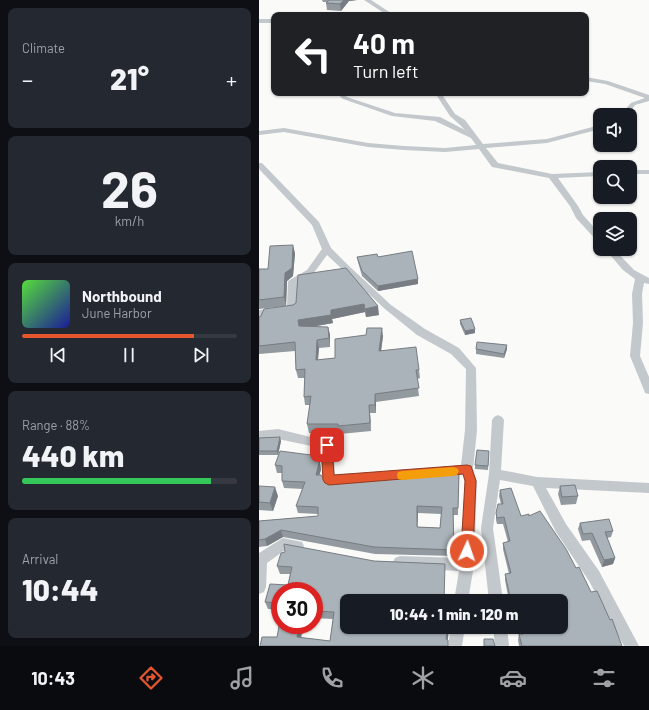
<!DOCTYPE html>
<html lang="en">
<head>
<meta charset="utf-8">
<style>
  body { margin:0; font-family:Barlow,sans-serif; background:#242831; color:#f1f3f6; height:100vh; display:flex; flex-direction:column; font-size:15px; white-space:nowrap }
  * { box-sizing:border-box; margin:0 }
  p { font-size:13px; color:#9ea1a6 }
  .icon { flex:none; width:22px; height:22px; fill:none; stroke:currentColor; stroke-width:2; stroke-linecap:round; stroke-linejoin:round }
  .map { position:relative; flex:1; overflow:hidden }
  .side { display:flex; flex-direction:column; gap:8px; padding:8px; background:#0d0f14; width:259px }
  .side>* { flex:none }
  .banner { position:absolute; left:12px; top:12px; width:318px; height:84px; border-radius:8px; box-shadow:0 1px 3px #0004; background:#202124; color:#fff; overflow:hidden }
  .fabs { position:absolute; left:334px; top:108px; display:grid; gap:8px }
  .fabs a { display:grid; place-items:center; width:44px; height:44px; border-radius:8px; background:#171b24; box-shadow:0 1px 3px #0004; font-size:20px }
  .speed { position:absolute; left:12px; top:582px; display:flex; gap:8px; font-size:20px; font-weight:700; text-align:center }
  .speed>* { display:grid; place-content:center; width:52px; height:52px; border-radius:50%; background:#171b24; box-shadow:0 1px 3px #0004; line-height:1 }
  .speed .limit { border:6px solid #d22; background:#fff; color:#111 }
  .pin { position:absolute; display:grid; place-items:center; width:34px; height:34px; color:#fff; margin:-17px; border-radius:8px; box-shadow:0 2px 6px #0006 }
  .me { position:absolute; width:44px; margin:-22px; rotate:3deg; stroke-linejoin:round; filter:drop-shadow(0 0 3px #0008) }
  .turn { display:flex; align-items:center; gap:14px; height:84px; padding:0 16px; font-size:18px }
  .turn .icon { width:52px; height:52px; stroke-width:2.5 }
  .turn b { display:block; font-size:28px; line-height:34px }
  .big { font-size:30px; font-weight:800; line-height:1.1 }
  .side .widget { flex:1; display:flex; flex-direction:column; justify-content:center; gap:6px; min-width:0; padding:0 14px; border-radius:8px; background:#242831 }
  .side .dial { align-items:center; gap:0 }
  .dial b { font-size:52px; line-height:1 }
  .song { display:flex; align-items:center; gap:12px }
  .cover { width:48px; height:48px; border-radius:6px; background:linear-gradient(135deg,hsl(110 70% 55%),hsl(240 70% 35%)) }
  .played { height:4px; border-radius:2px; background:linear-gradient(90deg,#e4572e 80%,#363941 80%) }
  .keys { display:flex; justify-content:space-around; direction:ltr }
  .heat { display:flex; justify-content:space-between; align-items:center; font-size:22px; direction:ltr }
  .charge { height:6px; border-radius:3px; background:linear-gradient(90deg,#34c759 88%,#363941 0) }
  .trip { position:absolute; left:81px; top:594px; width:228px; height:40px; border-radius:8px; background:#171b24; box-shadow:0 1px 3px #0004; font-weight:800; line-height:40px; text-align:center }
  .dock { display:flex; height:64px; justify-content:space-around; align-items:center; background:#090b0e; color:#9ea1a6 }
  .dock .icon { width:28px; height:28px }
  .dock .active { color:#e4572e }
  .dock b { font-size:18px; color:#f1f3f6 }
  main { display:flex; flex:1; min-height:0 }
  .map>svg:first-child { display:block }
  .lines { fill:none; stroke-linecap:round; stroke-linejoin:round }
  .street { fill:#c3c8cc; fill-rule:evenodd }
  .wall { fill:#929a9f; fill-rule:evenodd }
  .shaded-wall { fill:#777d82 }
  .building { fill:#aab3b9; stroke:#777d82; fill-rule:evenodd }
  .route { fill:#e4572e; stroke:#94391e }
  .slow { fill:#f59e0b }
</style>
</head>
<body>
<main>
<section class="side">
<div class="widget"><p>Climate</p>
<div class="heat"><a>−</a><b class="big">21°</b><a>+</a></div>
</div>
<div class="widget dial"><b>26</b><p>km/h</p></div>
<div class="widget">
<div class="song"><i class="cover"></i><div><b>Northbound</b><p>June Harbor</p></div></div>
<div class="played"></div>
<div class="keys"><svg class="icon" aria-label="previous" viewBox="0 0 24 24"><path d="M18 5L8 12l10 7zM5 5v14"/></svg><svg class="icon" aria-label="pause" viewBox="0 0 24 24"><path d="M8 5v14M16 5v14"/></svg><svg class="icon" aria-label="next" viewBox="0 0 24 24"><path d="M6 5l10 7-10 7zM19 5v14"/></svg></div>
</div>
<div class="widget"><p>Range · 88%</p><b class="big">440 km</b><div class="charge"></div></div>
<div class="widget"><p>Arrival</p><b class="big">10:44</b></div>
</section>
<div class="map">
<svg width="390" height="646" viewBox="0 0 390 646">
  <rect width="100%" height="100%" fill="#fafaf8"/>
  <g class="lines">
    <path class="street" d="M105,0h7l23,15h-7z
      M0,19h15v4h-15z
      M327,77l22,4 41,14v6l-14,4 -7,10h-8l11,-12 14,-5 -40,-14 -19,-3z
      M77,93h7l4,4 48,16 45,4 25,13 -6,-6 -9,-8 -15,-23h6l14,21 10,6 18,24 64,-5 53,-14v4l-53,14 -61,5 12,15 54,11 48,-2v4l-42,2 20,28 5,9 17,19v8l-3,-1 -21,-23 -6,-12 -21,-28 -57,-11 -13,-18 -34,3 -41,-2 -36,-3 -84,-15 -25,3v-4l25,-3 84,15 36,3 41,2 31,-3 -5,-7 -36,-17 -43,-5 -49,-17z
      M0,163h3l57,59 12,26 19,19 41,38 34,24 34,19 17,20 1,62 -4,39 4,12 -3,84 -6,36h-14l5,-30 -59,-3 -5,-2 -2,-4 2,-4 5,-2 61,2 4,-77 -2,-6 -42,4 -4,-1 -2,-4 2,-4 4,-1 40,-4 4,-35 1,-61 -15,-15 -34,-19 -32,-26 -58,-54 -14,19 -15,8 -1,28 -2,2 -30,4 -2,7 -4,1v-14l28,-3 1,-26 19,-11 15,-21 -10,-24 -53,-56z
      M371,170h19v4h-19z
      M346,249h9l20,21 15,8v6l-5,-1 -2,11 1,29 -3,33 9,21v17l-4,-1 -1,-3 -14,-34 3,-33 -1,-29 3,-15 -12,-9z
      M239,415l4,2 2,3 -3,50 36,7 112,6v10l-103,-5 20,36 33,47 40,75h-15l-35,-65 -33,-49 -23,-46 -33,-6 -7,48 10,73h-14l-8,-73 8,-54 3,-54 2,-3z
      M19,429l53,13 2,3 2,29 50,-2 4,1 2,4 -2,4 -4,1 -56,3 -4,-1 -2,-4 -2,-32 -43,-9 -19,2v-10z
      M24,538l19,4 2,4 -2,4 -5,2 -12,-2 -18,13 -1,24 -2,5 -5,2v-41z
      M192,627h14l-3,19h-14z
      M234,627h14l2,19h-14z"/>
  </g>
  <path class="wall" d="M63,0h35l-8,1 -8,10 -14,-1 -1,-7 1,-1h-4z
    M36,253l-2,23 -6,5 -1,25 -27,3v-40h9z
    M98,257h21l40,22v5l-40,7 -16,-15 -4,-14z
    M87,268l33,47 -13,2 -1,-5 -33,7 1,4 -22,4h17l2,8v12l-11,1 -1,12 17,-2 48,-22 -2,14 38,20 1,8 -3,1 2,17 -43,6v11h-6l1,18 -31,3 -1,-2 -30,1 -2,-9 3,-19h-5l-1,-8 1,-19h-7l-2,-8 -1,-19 -36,3v-37l34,-12z
    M201,320l15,13 -10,2 -5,-11z
    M248,345v4l-3,9 -28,-4v-5z
    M0,438l22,3 -3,14h-19z
    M230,451l-1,19 -13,-1v-4z
    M60,456l2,14 -2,5 4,3 4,1h44l62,-6 26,1 -1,41h-5l1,41 -79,-2 -92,-17 -16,9 -8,1v-26l59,-5v-2l-20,-1 -2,-7 7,-17 -19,-1 -2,-7v-8h-5l-2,-8zM159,513l23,1 -1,14 -23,-1z
    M0,486l19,10 -5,15 -14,-1z
    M301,486l18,10 -2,8 -15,1 -3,-11z
    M241,490l21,26h8l47,52 15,24 19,28 12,26h-103l-1,-6 1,-6h1l-2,-7h43v-26h-52l-4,-21v-6h4l-6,-25v-6l5,-1 -5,-18h-6l-1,-4v-7l5,-9 -2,-8z
    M321,523l33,8 -2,6 -4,1 8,20 -2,6 -11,3 -12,-27 -8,1 -4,-12z
    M115,561l71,3v8l-98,55h101l-1,13 -187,6 17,-9 26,-12 -2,13 29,3 3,-22 -19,-1v-27h-34v27l-1,-3 1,-5 -12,-1 -3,-7 23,-17 2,-11h-10l-3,-8z
    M222,627h11v3h-11z"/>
  <path class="shaded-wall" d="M85,0h13l-8,1 -8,10 -1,-7z
    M34,245l2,8 -2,23 -6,5 -1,25 -2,-9 1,-24z
    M159,279v5l-40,7v-5z
    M105,304l1,8 -33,7 1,4 -33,6 -1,-3 -1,-6 33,-10z
    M119,306l1,9 -13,2 -1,-8z
    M69,327l2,8v12l-1,-9z
    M123,328l1,8 -3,23 -1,-8z
    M216,329v4l-10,2v-4z
    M58,340l2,8 -2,20 -1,-8z
    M248,345v4l-3,9v-4z
    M116,394l1,8v11l-1,-8z
    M110,405l1,8 1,18 -1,-8z
    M21,437l1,4 -3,14 -1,-4z
    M60,456l2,14 -4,12 -1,-7z
    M16,487l3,9 -5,15 -3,-8z
    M158,506l1,7 -1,21z
    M22,530l2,7 -16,9 -2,-7z
    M356,558l-2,6 -11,3 2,-7z
    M40,625h4l-3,20 -3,-8z
    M189,627l1,3 -2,16 -1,-7z"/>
  <path class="building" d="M70,0h15l-4,4 -14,-1z
    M34,245l-1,23 -7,5 -1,24 -25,3v-31h9l2,-23z
    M153,251l6,28 -40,7 -16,-15 -5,-14 20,-3 1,3z
    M87,268l32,38 -13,3 -1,-5 -33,6v5l-33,5 1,6 29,1 1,11 -12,2 -1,20 19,-2v-19l31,-4 1,-7h15l-3,23 37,-4 3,23h-3l3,18 -44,6v11h-6l1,18 -32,3v-2h-31l4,-28 -7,1 1,-28 -9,1 -1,-28 -36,4v-29l2,-1 3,-7 29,-4 3,-2 2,-28z
    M212,318l4,11 -10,2 -5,-11z
    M218,342l30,3 -3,9 -28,-5z
    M21,437l-3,14h-18v-13z
    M218,450l12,1 -1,15 -13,-1z
    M21,451l39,5v7l-3,12h5l2,3 4,1 24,-1 20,1 1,-3 61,-5v2l26,1 -1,34h-5l1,42 -80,-3 -93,-17 -16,9 -6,1v-19l59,-5v-9l-22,-1 9,-24 -23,-1v-15l-7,-1zM158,506l25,1 -2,21 -23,-1z
    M316,485l3,11 -16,1 -2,-11z
    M0,486l16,1 -5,16 -11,-1z
    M252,488l10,28 8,-2v2l11,-5 26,38 10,19 3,-1 12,25 6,-1 13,29 2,-1 10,27h-100l-3,-12h4l-2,-7h40v-26h-50l-6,-27 6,-1 -8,-30 7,-2 -6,-24 -7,1 -1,-5 2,-9h5l-3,-14z
    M350,519l4,12 -8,1 10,26 -11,2 -12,-27 -9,1 -3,-11z
    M25,544l90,17 71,3 -1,37h-97v26h101l-2,12 2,1v6h-188l2,-9h15l3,-16v4h19l-2,12 33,4 4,-29 -20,-1v-20h-34v12l-15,-1 5,-18 18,1 4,-18 -15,-1 4,-13 4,-1z
    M225,639h9l2,7h-11z"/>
  <path class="route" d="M68,440l5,5 2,30 133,-10 4,1 5,15 -3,70 -1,4 -5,1 -4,-1 -2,-4 4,-70 -2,-7 -134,11 -4,-2 -2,-3 -2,-35z"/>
  <path class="slow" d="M194,467l4,1 2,3 -2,4 -4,1 -51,4 -4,-1 -1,-4 1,-3 4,-1z"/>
</svg>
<div class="fabs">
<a><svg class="icon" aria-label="sound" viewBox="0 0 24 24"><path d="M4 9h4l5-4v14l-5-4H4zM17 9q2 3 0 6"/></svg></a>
<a><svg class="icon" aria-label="search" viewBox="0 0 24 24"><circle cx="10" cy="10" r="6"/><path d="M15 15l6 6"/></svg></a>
<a><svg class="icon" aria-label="layers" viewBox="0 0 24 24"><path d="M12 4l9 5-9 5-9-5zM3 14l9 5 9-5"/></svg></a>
</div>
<div class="speed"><div class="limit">30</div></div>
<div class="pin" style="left:68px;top:445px;background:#d93025"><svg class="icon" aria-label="arrive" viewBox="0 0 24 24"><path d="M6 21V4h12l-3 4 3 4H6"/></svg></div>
<svg class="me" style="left:208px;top:551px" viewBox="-20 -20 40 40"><circle r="17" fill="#e4572e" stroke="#fff" stroke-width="3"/><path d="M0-11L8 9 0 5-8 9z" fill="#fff"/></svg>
<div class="trip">10:44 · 1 min · 120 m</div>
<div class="banner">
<div class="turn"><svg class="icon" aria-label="left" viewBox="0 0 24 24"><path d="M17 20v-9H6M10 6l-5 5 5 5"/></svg><div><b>40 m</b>Turn left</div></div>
</div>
</div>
</main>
<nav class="dock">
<b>10:43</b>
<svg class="icon active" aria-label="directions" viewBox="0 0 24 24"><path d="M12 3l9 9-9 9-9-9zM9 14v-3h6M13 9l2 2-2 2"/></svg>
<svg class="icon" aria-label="music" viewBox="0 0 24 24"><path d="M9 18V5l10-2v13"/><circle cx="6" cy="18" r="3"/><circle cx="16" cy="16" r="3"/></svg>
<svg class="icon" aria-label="phone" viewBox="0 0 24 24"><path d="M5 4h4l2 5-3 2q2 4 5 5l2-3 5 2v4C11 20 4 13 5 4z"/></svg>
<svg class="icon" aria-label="climate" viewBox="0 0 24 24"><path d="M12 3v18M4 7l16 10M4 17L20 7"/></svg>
<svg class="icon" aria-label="car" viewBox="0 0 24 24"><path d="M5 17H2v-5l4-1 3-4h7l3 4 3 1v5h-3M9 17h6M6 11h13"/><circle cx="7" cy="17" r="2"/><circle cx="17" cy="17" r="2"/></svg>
<svg class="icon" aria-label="filters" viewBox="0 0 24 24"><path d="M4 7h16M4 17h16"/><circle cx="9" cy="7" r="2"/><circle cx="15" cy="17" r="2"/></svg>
</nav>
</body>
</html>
